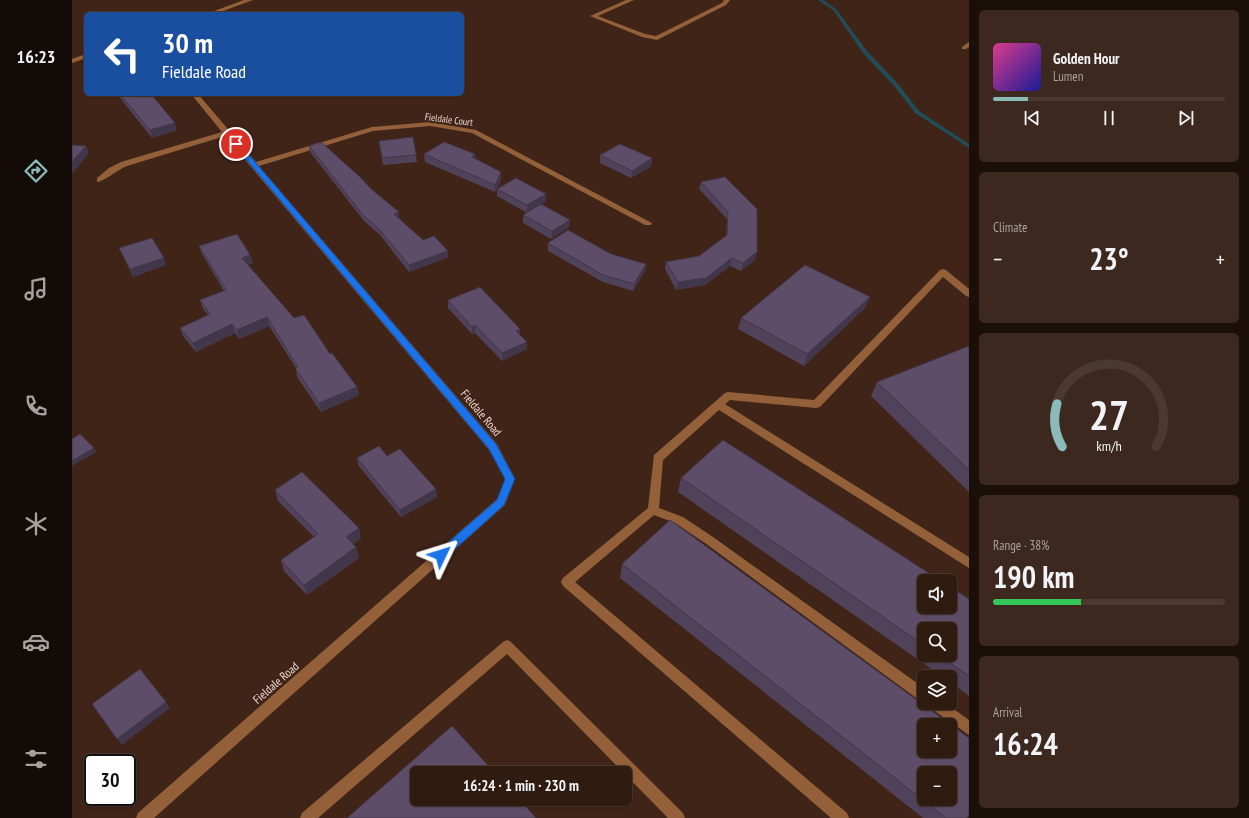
<!DOCTYPE html>
<html lang="en">
<head>
<meta charset="utf-8">
<style>
  body { margin:0; font-family:"PT Sans Narrow",sans-serif; background:#3c281f; color:#f1f3f6; height:100vh; display:flex; flex-direction:column; font-size:15px; white-space:nowrap }
  * { box-sizing:border-box; margin:0 }
  p { font-size:13px; color:#a8a19f }
  .icon { flex:none; width:22px; height:22px; fill:none; stroke:currentColor; stroke-width:2; stroke-linecap:round; stroke-linejoin:round }
  .map { position:relative; flex:1; overflow:hidden }
  .details { display:flex; flex-direction:column; gap:10px; padding:10px; background:#1a0f09; width:280px }
  .details>* { flex:none }
  .hud { position:absolute; left:12px; top:12px; width:380px; height:84px; border-radius:6px; box-shadow:0 1px 3px #0004,0 0 0 1px #4b3931; background:#1a4fa0; color:#fff; overflow:hidden }
  .tools { position:absolute; left:845px; top:574px; display:grid; gap:8px }
  .tools a { display:grid; place-items:center; width:40px; height:40px; border-radius:6px; background:#301b11; box-shadow:0 1px 3px #0004,0 0 0 1px #4b3931; font-size:20px }
  .speed { position:absolute; left:12px; top:754px; display:flex; gap:8px; font-size:20px; font-weight:700; text-align:center }
  .speed>* { display:grid; place-content:center; width:52px; height:52px; border-radius:50%; background:#301b11; box-shadow:0 1px 3px #0004,0 0 0 1px #4b3931; line-height:1 }
  .speed .limit { border:2px solid #111; border-radius:6px; background:#fff; color:#111 }
  .pin { position:absolute; display:grid; place-items:center; width:34px; height:34px; color:#fff; margin:-17px; border:2px solid #fff; border-radius:50%; box-shadow:0 1px 4px #0007 }
  .me { position:absolute; width:44px; margin:-22px; rotate:49deg; stroke-linejoin:round; filter:drop-shadow(0 0 3px #0008) }
  .turn { display:flex; align-items:center; gap:14px; height:84px; padding:0 12px; font-size:18px }
  .turn .icon { width:52px; height:52px; stroke-width:2.5 }
  .turn b { display:block; font-size:28px; line-height:34px }
  .big { font-size:30px; font-weight:700; line-height:1.1 }
  .details .widget { flex:1; display:flex; flex-direction:column; justify-content:center; gap:6px; min-width:0; padding:0 14px; border-radius:6px; background:#3c281f }
  .details .dial { align-items:center; gap:0 }
  .dial svg { height:104px; overflow:visible; fill:none; stroke:#4b3931; stroke-width:7; stroke-linecap:round; text-anchor:middle }
  .dial text { fill:#f1f3f6; stroke:none }
  .song { display:flex; align-items:center; gap:12px }
  .cover { width:48px; height:48px; border-radius:6px; background:linear-gradient(135deg,hsl(330 70% 55%),hsl(240 70% 35%)) }
  .played { height:4px; border-radius:2px; background:linear-gradient(90deg,#8bbbb9 15%,#4b3931 15%) }
  .keys { display:flex; justify-content:space-around; direction:ltr }
  .heat { display:flex; justify-content:space-between; align-items:center; font-size:22px; direction:ltr }
  .charge { height:6px; border-radius:3px; background:linear-gradient(90deg,#34c759 38%,#4b3931 0) }
  .trip { position:absolute; left:338px; top:766px; width:222px; height:40px; border-radius:6px; background:#301b11; box-shadow:0 1px 3px #0004,0 0 0 1px #4b3931; font-weight:700; line-height:40px; text-align:center }
  main { display:flex; flex:1; min-height:0 }
  .tabs { display:flex; flex-direction:column; width:72px; justify-content:space-around; align-items:center; background:#130b07; color:#a8a19f }
  .tabs .icon { width:28px; height:28px }
  .tabs .selected { color:#8bbbb9 }
  .tabs b { font-size:18px; color:#f1f3f6 }
  .map>svg:first-child { display:block }
  .lines { fill:none; stroke-linecap:round; stroke-linejoin:round }
  .stream { fill:#214d58; fill-rule:evenodd }
  .minor { fill:#94603a; fill-rule:evenodd }
  .wall { fill:#50425a; fill-rule:evenodd }
  .shaded-wall { fill:#41364a }
  .building { fill:#5d4d69; stroke:#41364a; fill-rule:evenodd }
  .route { fill:#1a73e8; stroke:#114b97 }
  .labels { text-anchor:middle; stroke-width:4; stroke-linejoin:round; paint-order:stroke }
  .far-street-label { font-size:10px; fill:#ebd8d0; stroke:#402417 }
  .street-label { font-size:12px; fill:#ebd8d0; stroke:#402417 }
</style>
</head>
<body>
<main>
<nav class="tabs">
<b>16:23</b>
<svg class="icon selected" aria-label="directions" viewBox="0 0 24 24"><path d="M12 3l9 9-9 9-9-9zM9 14v-3h6M13 9l2 2-2 2"/></svg>
<svg class="icon" aria-label="music" viewBox="0 0 24 24"><path d="M9 18V5l10-2v13"/><circle cx="6" cy="18" r="3"/><circle cx="16" cy="16" r="3"/></svg>
<svg class="icon" aria-label="phone" viewBox="0 0 24 24"><path d="M5 4h4l2 5-3 2q2 4 5 5l2-3 5 2v4C11 20 4 13 5 4z"/></svg>
<svg class="icon" aria-label="climate" viewBox="0 0 24 24"><path d="M12 3v18M4 7l16 10M4 17L20 7"/></svg>
<svg class="icon" aria-label="car" viewBox="0 0 24 24"><path d="M5 17H2v-5l4-1 3-4h7l3 4 3 1v5h-3M9 17h6M6 11h13"/><circle cx="7" cy="17" r="2"/><circle cx="17" cy="17" r="2"/></svg>
<svg class="icon" aria-label="filters" viewBox="0 0 24 24"><path d="M4 7h16M4 17h16"/><circle cx="9" cy="7" r="2"/><circle cx="15" cy="17" r="2"/></svg>
</nav>
<div class="map">
<svg width="897" height="818" viewBox="0 0 897 818">
  <rect width="100%" height="100%" fill="#402417"/>
  <g class="lines">
    <path class="stream" d="M746,0h5l13,9 31,42 32,34 20,26 50,33v4l-54,-35 -20,-26 -32,-34 -29,-42z"/>
    <path class="minor" d="M172,0h9l-38,14h-9z
      M554,0h8l-36,16 47,18 11,2 66,-33 2,-3h6l-4,5 -69,35 -15,-3 -52,-21z
      M897,42v5l-3,2h-4v-2z
      M14,54v4l-14,5v-4z
      M119,94h7l58,68 116,-35 58,-5 46,8 176,93 -1,2h-6l-173,-92 -42,-7 -57,5 -114,35 238,278 18,35 -10,26 -351,313h-18l2,-5 359,-314 8,-20 -16,-29 -264,-314 -98,30c-8,3 -24,16 -30,16v-4l12,-10 12,-6 101,-30z
      M871,269l3,1 23,19v8l-3,-1 -23,-19 -123,130 -4,1 -86,-8 -5,4 244,153v11l-250,-158 -56,50 -4,48 24,9 30,20 211,151v14l-5,-2 -214,-157 -30,-20 -21,-8 -79,67 272,231 2,5h-18l-268,-232 -2,-4 2,-4 85,-70 6,-53 71,-62 3,-1 86,8 126,-130z
      M435,640l4,2 172,171 2,5h-17l-161,-164 -189,164h-18l2,-5 201,-171z
      M855,703h18l24,17v15l-40,-28z"/>
  </g>
  <path class="wall" d="M45,94h34l26,36 -25,8z
    M307,141l37,14 1,7 -34,3z
    M237,146l62,43 28,23v7l24,21 26,17 -40,15 -29,-37 -16,-14 -54,-69z
    M352,154h51l1,5 25,13v8l-6,12 -70,-30z
    M528,155l52,3 -1,8 -20,12 -31,-15z
    M653,177l30,83 -14,11 -11,-5 -25,19 -29,5 -11,-21 1,-7 33,-6 27,-20 1,-17 -28,-30 2,-7z
    M425,189l49,12 -19,12 -30,-17z
    M451,215l47,5 -1,7 -18,12 -28,-16z
    M476,243l63,11 34,17 -12,20 -30,-9 -55,-31z
    M127,246l51,9 3,8 -5,2 46,53 36,36 27,33 2,8 -38,17 -24,-35 -1,-9 -27,-42 -30,13 -4,-6 -39,19 -13,-16 -3,-8 28,-13 -5,-6 -3,-9 24,-9 -22,-37z
    M47,248l47,17 -33,12z
    M798,297l-5,11 -61,58 -66,-37 3,-11z
    M376,300l72,35 7,14 -25,12 -27,-28 -3,1 -24,-26z
    M897,346v146l-98,-96 6,-14z
    M315,456l50,41 -36,20 -43,-52 -1,-7z
    M609,478l288,121v97l-19,-14v-5h-7l-265,-185zM852,629l26,26h-26z
    M203,490l86,48 -8,6 3,3 3,11 -52,37 -23,-24 -3,-11 33,-23 -36,-36z
    M550,564l345,254h-44l-303,-240z"/>
  <path class="shaded-wall" d="M103,123l2,7 -25,8 -2,-8z
    M14,146l3,7 -16,20 -1,-2v-9z
    M403,154l1,8 -4,-5z
    M580,158l-1,8 -20,12 1,-7z
    M429,172v8l-6,12v-7z
    M474,194v7l-19,12v-8z
    M327,212v7l-5,2v-7z
    M498,220l-1,7 -18,12 1,-8z
    M376,251l1,6 -40,15v-7z
    M685,252l-2,8 -14,11 2,-8z
    M178,255l3,8 -8,3 -3,-8z
    M92,258l2,7 -33,12 -3,-8z
    M660,258l-2,8 -25,19 -29,5 2,-8z
    M574,264l-1,7 -12,20 1,-7z
    M798,297l-5,11 -61,58 3,-12z
    M195,317l2,9 -30,13 -2,-9z
    M160,324l3,9 -39,19 -3,-9z
    M403,325v8l-3,1v-7z
    M448,329v8l-4,-6z
    M455,342v7l-25,12v-8z
    M285,387l2,8 -38,17 -2,-9z
    M22,448l2,4 -24,14v-5z
    M364,489l1,8 -36,20 -1,-7z
    M287,528l2,10 -13,9 -2,-10z
    M284,547l3,11 -52,37 -3,-10z
    M94,702l4,6 -48,37 -5,-6z"/>
  <path class="building" d="M48,94h31l24,29 -25,7z
    M341,137l3,18 -34,3 -3,-17z
    M249,142l39,35 11,12 28,23 -5,2 29,26 11,-4 14,15 -39,14 -30,-36 -16,-14 -54,-69z
    M372,142l31,12 -3,3 29,15 -6,13 -71,-31z
    M548,144l32,14 -20,13 -32,-16z
    M0,145l14,1 -14,16z
    M653,177l32,32v43l-14,11 -11,-5 -26,20 -28,4 -12,-20 33,-6 28,-21 1,-23 -27,-30z
    M444,178l30,16 -19,11 -30,-16z
    M469,204l29,16 -18,11 -29,-16z
    M496,230l43,24 35,10 -12,20 -31,-9 -55,-32z
    M165,234l13,21 -8,3 52,60 10,-3 26,39 2,-1 25,34 -38,16 -24,-35 3,-1 -31,-50 -30,13 -5,-6 -39,19 -13,-15 30,-14 -10,-14 26,-10 -27,-44z
    M80,238l12,20 -34,11 -11,-21z
    M733,265l65,32 -63,57 -66,-36z
    M408,287l40,42 -4,2 11,11 -25,11 -27,-28 -3,2 -24,-27z
    M897,346v124l-92,-88z
    M8,434l14,14 -22,13v-22z
    M651,440l218,141h-17v26h26v-20l19,12v77l-31,-21h12v-26h-26v16l-243,-167z
    M307,446l8,10 13,-7 36,40 -36,21 -43,-52z
    M230,472l57,56 -13,9 10,10 -52,38 -23,-25 37,-26 -43,-44z
    M598,520l299,218v76l-2,4h-21l-324,-254zM852,725h26v26h-26zM852,773h26v26h-26z
    M68,669l26,33 -49,37 -25,-35z
    M380,726l43,47h-78v26h102l17,19h-189z"/>
  <path class="route" d="M162,142h4l258,302 19,35 -11,26 -59,53 -4,1 -4,-1 -1,-3 1,-3 60,-52 8,-21 -16,-30 -255,-304z"/>
  <g class="labels">
    <g class="far-street-label">
      <text transform="translate(377 119) rotate(7)" y="4">Fieldale Court</text>
    </g>
    <g class="street-label">
      <text transform="translate(409 413) rotate(50)" y="4">Fieldale Road</text>
      <text transform="translate(204 683) rotate(-41)" y="4">Fieldale Road</text>
    </g>
  </g>
</svg>
<div class="tools">
<a><svg class="icon" aria-label="sound" viewBox="0 0 24 24"><path d="M4 9h4l5-4v14l-5-4H4zM17 9q2 3 0 6"/></svg></a>
<a><svg class="icon" aria-label="search" viewBox="0 0 24 24"><circle cx="10" cy="10" r="6"/><path d="M15 15l6 6"/></svg></a>
<a><svg class="icon" aria-label="layers" viewBox="0 0 24 24"><path d="M12 4l9 5-9 5-9-5zM3 14l9 5 9-5"/></svg></a>
<a>+</a>
<a>−</a>
</div>
<div class="speed"><div class="limit">30</div></div>
<div class="pin" style="left:164px;top:144px;background:#d93025"><svg class="icon" aria-label="arrive" viewBox="0 0 24 24"><path d="M6 21V4h12l-3 4 3 4H6"/></svg></div>
<svg class="me" style="left:369px;top:555px" viewBox="-20 -20 40 40"><path d="M0-17L14 15 0 8-14 15z" fill="#1a73e8" stroke="#fff" stroke-width="4"/></svg>
<div class="trip">16:24 · 1 min · 230 m</div>
<div class="hud">
<div class="turn"><svg class="icon" aria-label="left" viewBox="0 0 24 24"><path d="M17 20v-9H6M10 6l-5 5 5 5"/></svg><div><b>30 m</b>Fieldale Road</div></div>
</div>
</div>
<section class="details">
<div class="widget">
<div class="song"><i class="cover"></i><div><b>Golden Hour</b><p>Lumen</p></div></div>
<div class="played"></div>
<div class="keys"><svg class="icon" aria-label="previous" viewBox="0 0 24 24"><path d="M18 5L8 12l10 7zM5 5v14"/></svg><svg class="icon" aria-label="pause" viewBox="0 0 24 24"><path d="M8 5v14M16 5v14"/></svg><svg class="icon" aria-label="next" viewBox="0 0 24 24"><path d="M6 5l10 7-10 7zM19 5v14"/></svg></div>
</div>
<div class="widget"><p>Climate</p>
<div class="heat"><a>−</a><b class="big">23°</b><a>+</a></div>
</div>
<div class="widget dial"><svg viewBox="0 0 100 80">
<path d="M14 69A42 42 0 1 1 86 69"/>
<path d="M14 69A42 42 0 0 1 10 36" stroke="#8bbbb9"/>
<text x="50" y="56" font-size="32" font-weight="700">27</text>
<text x="50" y="72" font-size="11">km/h</text>
</svg></div>
<div class="widget"><p>Range · 38%</p><b class="big">190 km</b><div class="charge"></div></div>
<div class="widget"><p>Arrival</p><b class="big">16:24</b></div>
</section>
</main>
</body>
</html>
